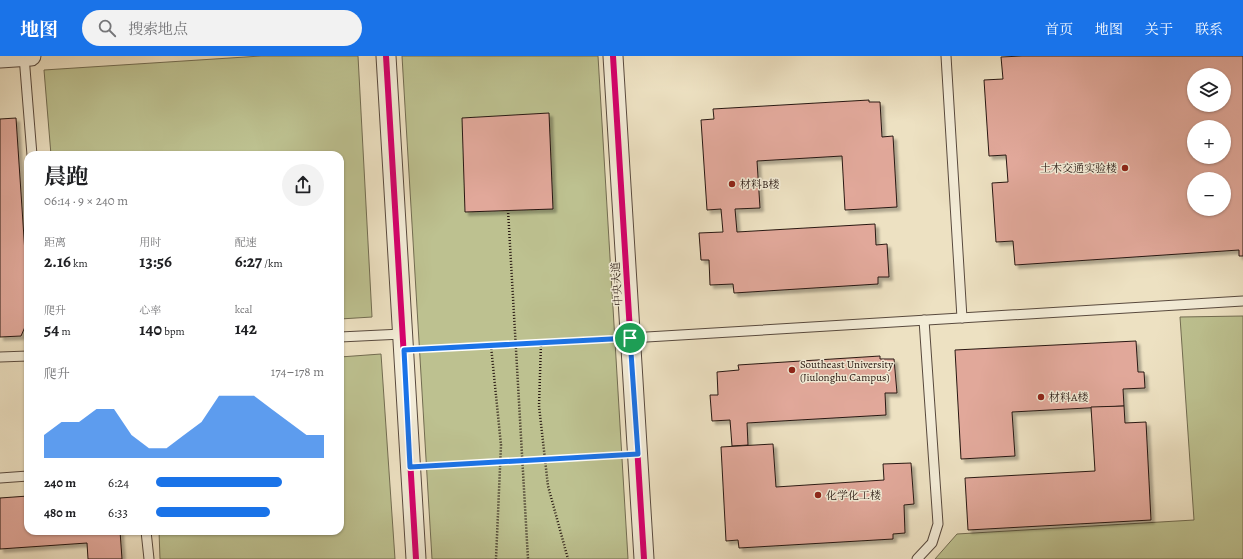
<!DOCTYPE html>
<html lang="zh">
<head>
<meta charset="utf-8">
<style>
  :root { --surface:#fff; --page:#f2f2f2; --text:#202124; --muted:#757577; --accent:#1a73e8 }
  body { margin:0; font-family:Alegreya,"Noto Serif SC",serif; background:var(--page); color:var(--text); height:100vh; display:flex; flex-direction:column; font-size:15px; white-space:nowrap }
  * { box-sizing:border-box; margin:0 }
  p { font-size:13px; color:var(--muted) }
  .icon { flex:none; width:22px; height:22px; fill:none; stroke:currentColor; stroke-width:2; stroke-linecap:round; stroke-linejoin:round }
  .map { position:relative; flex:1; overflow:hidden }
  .sheet { position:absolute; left:24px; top:95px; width:320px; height:384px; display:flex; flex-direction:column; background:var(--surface); border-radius:12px; box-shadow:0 1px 3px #0004 }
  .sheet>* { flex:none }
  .tools { position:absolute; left:1187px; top:12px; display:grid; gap:8px }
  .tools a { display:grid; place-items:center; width:44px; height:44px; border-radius:50%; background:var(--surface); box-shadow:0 1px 3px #0004; font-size:20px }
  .pin { position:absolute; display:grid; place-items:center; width:34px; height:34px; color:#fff; margin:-17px; border:2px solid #fff; border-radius:50%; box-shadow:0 1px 4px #0007 }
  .round { display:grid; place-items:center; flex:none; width:42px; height:42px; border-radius:21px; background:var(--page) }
  .headline { display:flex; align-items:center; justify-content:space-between; height:68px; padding:0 20px }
  h1 { font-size:22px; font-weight:700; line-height:30px }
  .figures { display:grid; grid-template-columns:repeat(3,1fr); gap:6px; height:68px; padding:4px 20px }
  .figures div { display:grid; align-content:center }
  .figures b { font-size:17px; font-weight:700 }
  .figures small { font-size:11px; font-weight:400 }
  .figures p { font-size:11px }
  .chart { height:112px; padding:8px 20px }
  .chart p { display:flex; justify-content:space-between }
  .chart svg { width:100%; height:72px; margin-top:4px; fill:var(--accent); opacity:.7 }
  ul { padding:0 20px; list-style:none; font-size:13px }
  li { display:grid; grid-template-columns:64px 48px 1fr; align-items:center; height:30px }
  li i { height:10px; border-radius:5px; background:var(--accent) }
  header { display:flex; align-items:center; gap:24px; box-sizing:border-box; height:56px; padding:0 20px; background:var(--accent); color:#fff }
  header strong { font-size:19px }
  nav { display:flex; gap:22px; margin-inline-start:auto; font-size:14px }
  .search { width:280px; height:36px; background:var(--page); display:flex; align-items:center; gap:10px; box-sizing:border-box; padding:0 14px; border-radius:22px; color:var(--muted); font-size:15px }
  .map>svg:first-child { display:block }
  .green { fill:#bdc190; stroke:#726c51 }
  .building { fill:#e1a89a; stroke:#281812; fill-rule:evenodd; filter:url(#shadow) }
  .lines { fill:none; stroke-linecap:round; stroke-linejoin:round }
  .lane-casing { stroke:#594a3e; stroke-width:11 }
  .street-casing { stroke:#594a3e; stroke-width:21 }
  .path { stroke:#281812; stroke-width:2.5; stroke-dasharray:1 2; stroke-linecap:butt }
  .lane { stroke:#f3ecd7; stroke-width:9 }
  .street { stroke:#f3ecd7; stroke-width:19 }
  .cycleway-casing { stroke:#f3ecd7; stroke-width:8 }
  .cycleway { stroke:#d6006c; stroke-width:6 }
  .route-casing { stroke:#fff; stroke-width:8 }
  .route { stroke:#1a73e8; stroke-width:5 }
  .poi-dot { fill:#8f2418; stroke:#f3ecd7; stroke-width:1.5 }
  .labels { text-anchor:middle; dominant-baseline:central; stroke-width:3; stroke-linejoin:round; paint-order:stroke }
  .poi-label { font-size:11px; fill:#281812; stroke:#f3ecd7; text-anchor:start }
  .street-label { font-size:11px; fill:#281812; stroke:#f3ecd7 }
</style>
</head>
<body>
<header>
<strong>地图</strong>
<div class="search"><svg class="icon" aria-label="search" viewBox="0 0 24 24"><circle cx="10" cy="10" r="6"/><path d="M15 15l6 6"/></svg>搜索地点</div>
<nav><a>首页</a><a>地图</a><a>关于</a><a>联系</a></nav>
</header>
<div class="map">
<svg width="1243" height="503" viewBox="0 0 1243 503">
  <defs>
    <filter id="shadow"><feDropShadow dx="3.5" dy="3.5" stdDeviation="1" flood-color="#0004"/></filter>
  </defs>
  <rect width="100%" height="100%" fill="#ede1c2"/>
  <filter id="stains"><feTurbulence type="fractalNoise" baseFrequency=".005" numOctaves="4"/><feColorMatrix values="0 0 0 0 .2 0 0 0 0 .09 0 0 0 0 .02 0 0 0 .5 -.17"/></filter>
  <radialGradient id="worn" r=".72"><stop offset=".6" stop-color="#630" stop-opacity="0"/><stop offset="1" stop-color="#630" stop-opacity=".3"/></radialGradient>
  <g class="green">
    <polygon points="261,0 358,0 372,261 340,263 340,99 51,99 44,14"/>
    <polygon points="402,0 598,0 628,503 432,503"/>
    <polygon points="1243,260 1243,503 935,503 957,478 1194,464 1180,261"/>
    <polygon points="381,298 395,503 160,503 159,475 340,475 340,301"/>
  </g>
  <g class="building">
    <path d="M1022 0H1243V200H1239V194L1015 209 1013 185 996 186 992 127 1008 126 1006 99 989 100 984 24 1003 23 1001 1ZM1194 19H1224V49H1194ZM1194 71H1224V101H1194ZM1194 123H1224V153H1194Z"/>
    <polygon points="869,44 869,46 880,46 882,81 893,80 897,151 845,154 842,100 757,105 760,152 735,153 737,176 875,168 876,189 887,188 889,221 878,221 878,228 734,237 733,228 710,229 709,204 701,204 699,177 723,176 721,153 707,154 701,64 714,63 713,53"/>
    <polygon points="549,57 553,153 465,156 462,62"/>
    <polygon points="16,62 28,242 28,264 21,280 0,281 0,63"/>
    <polygon points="1136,285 1138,316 1144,316 1145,332 1123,333 1124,350 1012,356 1015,400 961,403 955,294"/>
    <polygon points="880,300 880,303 894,303 897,337 885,337 886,359 747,367 748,389 732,390 730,364 712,365 710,339 718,339 717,316 739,314 738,309"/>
    <polygon points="1124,350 1125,367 1146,366 1151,464 968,474 965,422 1095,415 1091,351"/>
    <polygon points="773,388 776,431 884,424 883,408 911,407 914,448 904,449 905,477 893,478 893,483 739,492 738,484 726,485 721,391"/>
    <polygon points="28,440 28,475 120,475 122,503 88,503 87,487 0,493 0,442"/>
  </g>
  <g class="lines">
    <defs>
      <g id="lane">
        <polyline points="24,0 32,99"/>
        <polyline points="946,0 962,262"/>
        <polyline points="340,281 402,278"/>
        <polyline points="630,282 1243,245"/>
        <polyline points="0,301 28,300"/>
        <polyline points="0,422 28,420"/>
        <polyline points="146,475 149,503"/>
        <polyline points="917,503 932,487 938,468 924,264"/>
      </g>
      <g id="street">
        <polyline points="386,0 416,503"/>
        <polyline points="613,0 644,503"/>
        <polyline points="0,2 31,0"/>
      </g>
    </defs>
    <use href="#lane" class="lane-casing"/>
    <use href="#street" class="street-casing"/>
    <g class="path">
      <polyline points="508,154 528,503"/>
      <polyline points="541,287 539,350 548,430 568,503"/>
      <polyline points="491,290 501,389 496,503"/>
      <polyline points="421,293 612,283"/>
      <polyline points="429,410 620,399"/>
    </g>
    <use href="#lane" class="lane"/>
    <use href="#street" class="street"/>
    <defs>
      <g id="cycleway">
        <polyline points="386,0 416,503"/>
        <polyline points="613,0 644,503"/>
      </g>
    </defs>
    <use href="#cycleway" class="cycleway-casing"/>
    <use href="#cycleway" class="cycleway"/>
  </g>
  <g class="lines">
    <defs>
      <polygon id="route" points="630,282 638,398 410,411 404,294"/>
    </defs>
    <use href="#route" class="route-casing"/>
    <use href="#route" class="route"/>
  </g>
  <g class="poi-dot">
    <circle cx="1125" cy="112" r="4"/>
    <circle cx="732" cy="128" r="4"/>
    <circle cx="792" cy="314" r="4"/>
    <circle cx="1041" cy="341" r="4"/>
    <circle cx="818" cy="439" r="4"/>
  </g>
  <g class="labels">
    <g class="poi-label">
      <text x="1117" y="112" text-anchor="end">土木交通实验楼</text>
      <text x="740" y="128">材料B楼</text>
      <text x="800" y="308">Southeast University<tspan x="800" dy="13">(Jiulonghu Campus)</tspan></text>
      <text x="1049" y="341">材料A楼</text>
      <text x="826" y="439">化学化工楼</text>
    </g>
    <g class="street-label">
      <text transform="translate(617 228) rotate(-94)">中央大道</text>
    </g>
  </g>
  <rect width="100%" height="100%" filter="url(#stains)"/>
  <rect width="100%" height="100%" fill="url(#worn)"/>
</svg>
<div class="tools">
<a><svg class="icon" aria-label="layers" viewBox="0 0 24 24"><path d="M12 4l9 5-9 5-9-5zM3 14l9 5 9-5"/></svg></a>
<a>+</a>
<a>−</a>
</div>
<div class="pin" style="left:630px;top:282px;background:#1e9e55"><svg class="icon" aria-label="arrive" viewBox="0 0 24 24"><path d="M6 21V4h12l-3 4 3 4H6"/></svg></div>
<section class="sheet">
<div class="headline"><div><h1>晨跑</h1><p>06:14 · 9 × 240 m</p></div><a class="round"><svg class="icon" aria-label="share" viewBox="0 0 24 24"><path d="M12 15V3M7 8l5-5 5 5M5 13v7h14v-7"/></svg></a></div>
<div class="figures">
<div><p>距离</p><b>2.16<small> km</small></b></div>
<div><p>用时</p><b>13:56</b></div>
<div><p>配速</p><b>6:27<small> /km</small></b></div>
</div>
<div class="figures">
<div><p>爬升</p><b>54<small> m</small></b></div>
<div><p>心率</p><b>140<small> bpm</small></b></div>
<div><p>kcal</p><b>142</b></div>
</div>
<div class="chart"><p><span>爬升</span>174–178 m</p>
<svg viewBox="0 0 160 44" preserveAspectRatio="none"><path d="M0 44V30L10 22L20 22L30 14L40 14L50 30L60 38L70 38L80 30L90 22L100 6L110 6L120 6L130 14L140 22L150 30L160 30V44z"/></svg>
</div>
<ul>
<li><b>240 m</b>6:24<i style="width:75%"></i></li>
<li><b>480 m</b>6:33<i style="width:68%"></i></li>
</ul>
</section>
</div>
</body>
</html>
